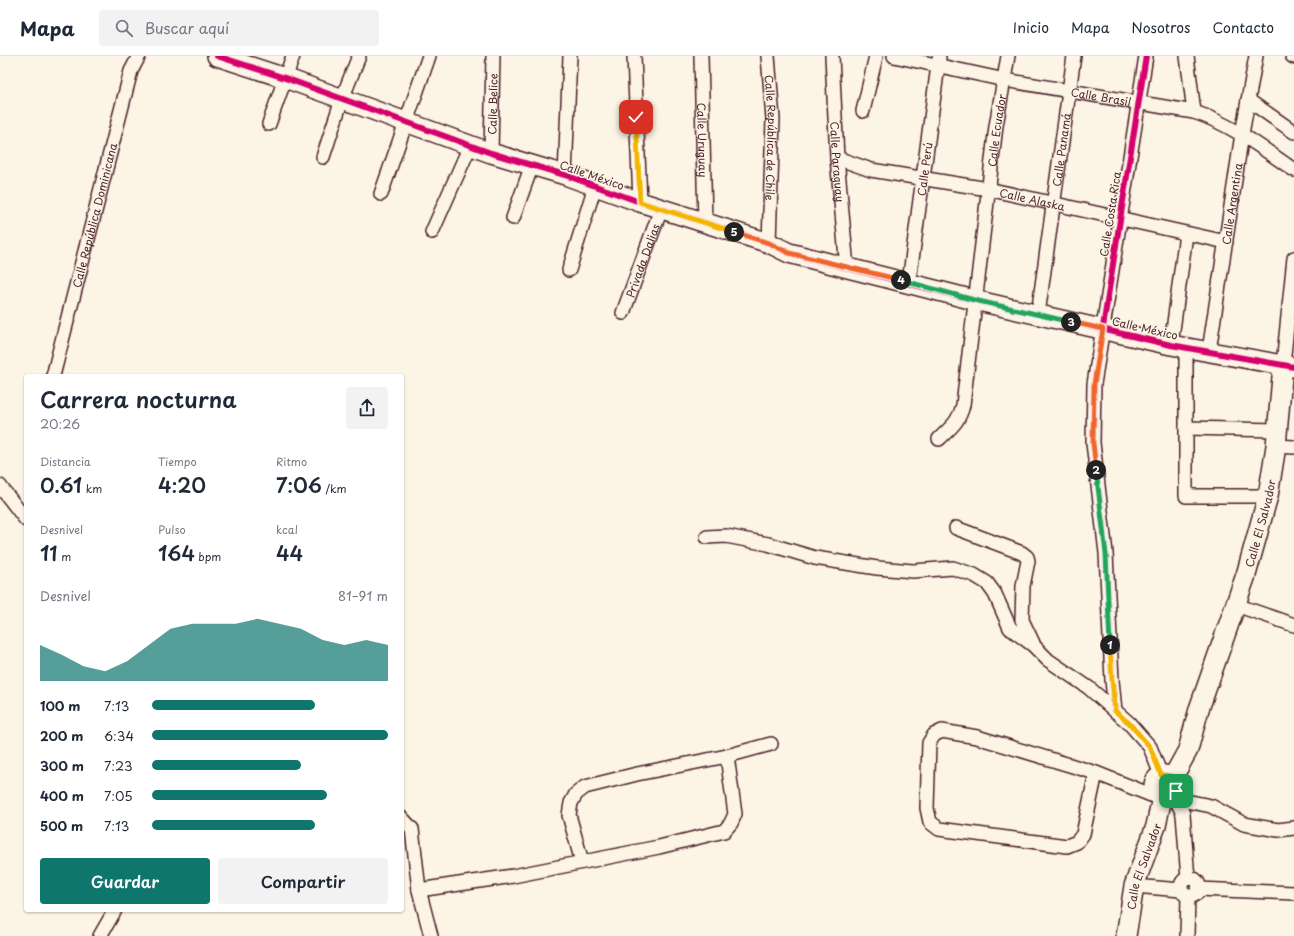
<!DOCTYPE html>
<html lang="es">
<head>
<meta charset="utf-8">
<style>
  :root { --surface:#fff; --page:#f2f2f3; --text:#1f2937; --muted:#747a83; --line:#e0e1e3; --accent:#0f766e }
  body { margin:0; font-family:"Playpen Sans",sans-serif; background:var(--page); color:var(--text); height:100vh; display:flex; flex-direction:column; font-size:15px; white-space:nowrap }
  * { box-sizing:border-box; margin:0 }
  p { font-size:13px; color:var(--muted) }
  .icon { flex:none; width:22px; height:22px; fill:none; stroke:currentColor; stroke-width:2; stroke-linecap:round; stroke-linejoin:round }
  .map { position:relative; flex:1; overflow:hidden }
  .details { position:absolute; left:24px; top:318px; width:380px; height:538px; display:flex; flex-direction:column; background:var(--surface); border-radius:4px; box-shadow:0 1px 3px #0004 }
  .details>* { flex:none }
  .pin { position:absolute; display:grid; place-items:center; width:34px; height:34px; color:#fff; margin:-17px; border-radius:8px; box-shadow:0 2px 6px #0006 }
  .km { position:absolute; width:20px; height:20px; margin:-10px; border-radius:50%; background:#222; color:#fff; font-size:11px; line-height:20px; text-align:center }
  .round { display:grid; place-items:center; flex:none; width:42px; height:42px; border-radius:4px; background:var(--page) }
  .overview { display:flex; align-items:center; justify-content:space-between; height:68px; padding:0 16px }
  h1 { font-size:22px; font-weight:600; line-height:30px }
  .stats { display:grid; grid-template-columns:repeat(3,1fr); gap:6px; height:68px; padding:4px 16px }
  .stats div { display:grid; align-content:center }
  .stats b { font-size:20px; font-weight:600 }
  .stats small { font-size:11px; font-weight:400 }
  .stats p { font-size:11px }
  .chart { height:112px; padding:8px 16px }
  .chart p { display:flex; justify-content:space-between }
  .chart svg { width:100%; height:72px; margin-top:4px; fill:var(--accent); opacity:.7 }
  .action { display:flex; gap:8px; margin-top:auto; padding:8px 16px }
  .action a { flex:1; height:46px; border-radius:4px; background:var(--accent); color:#fff; font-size:16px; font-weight:600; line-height:46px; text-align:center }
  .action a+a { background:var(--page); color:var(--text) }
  ul { padding:0 16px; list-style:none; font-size:13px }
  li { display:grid; grid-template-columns:64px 48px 1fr; align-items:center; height:30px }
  li i { height:10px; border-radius:5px; background:var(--accent) }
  header { display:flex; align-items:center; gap:24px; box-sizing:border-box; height:56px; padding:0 20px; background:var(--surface); border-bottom:1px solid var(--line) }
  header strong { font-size:19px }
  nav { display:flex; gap:22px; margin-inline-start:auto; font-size:14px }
  .search { width:280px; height:36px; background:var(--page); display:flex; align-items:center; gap:10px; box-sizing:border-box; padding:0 14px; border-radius:4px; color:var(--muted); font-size:15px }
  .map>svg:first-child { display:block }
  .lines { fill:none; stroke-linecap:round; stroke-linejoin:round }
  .street-casing { stroke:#4a1f2b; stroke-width:16 }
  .secondary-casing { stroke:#4a1f2b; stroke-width:22 }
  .street { stroke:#fcf5e5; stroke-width:13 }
  .secondary { stroke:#fcf5e5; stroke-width:19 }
  .cycleway-casing { stroke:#fcf5e5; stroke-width:8 }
  .cycleway { stroke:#d6006c; stroke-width:6 }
  .split-1-casing { stroke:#fff; stroke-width:8 }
  .split-2-casing { stroke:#fff; stroke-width:8 }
  .split-3-casing { stroke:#fff; stroke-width:8 }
  .split-4-casing { stroke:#fff; stroke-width:8 }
  .split-5-casing { stroke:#fff; stroke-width:8 }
  .split-6-casing { stroke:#fff; stroke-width:8 }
  .split-1 { stroke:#f5b400; stroke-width:5 }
  .split-2 { stroke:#22a559; stroke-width:5 }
  .split-3 { stroke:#f0652b; stroke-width:5 }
  .split-4 { stroke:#22a559; stroke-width:5 }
  .split-5 { stroke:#f0652b; stroke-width:5 }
  .split-6 { stroke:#f5b400; stroke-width:5 }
  .labels { text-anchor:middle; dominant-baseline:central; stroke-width:3; stroke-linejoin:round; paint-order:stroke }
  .street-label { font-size:11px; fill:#4a1f2b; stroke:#fcf5e5 }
</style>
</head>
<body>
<header>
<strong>Mapa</strong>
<div class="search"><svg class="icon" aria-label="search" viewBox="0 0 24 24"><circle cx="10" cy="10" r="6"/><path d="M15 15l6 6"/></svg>Buscar aquí</div>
<nav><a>Inicio</a><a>Mapa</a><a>Nosotros</a><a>Contacto</a></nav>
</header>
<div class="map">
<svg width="1294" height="880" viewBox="0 0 1294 880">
  <rect width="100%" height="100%" fill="#fcf5e5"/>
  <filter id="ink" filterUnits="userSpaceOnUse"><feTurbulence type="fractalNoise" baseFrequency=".025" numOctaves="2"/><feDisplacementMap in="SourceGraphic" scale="8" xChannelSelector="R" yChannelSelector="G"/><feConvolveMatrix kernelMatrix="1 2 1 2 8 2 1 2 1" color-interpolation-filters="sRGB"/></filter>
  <g filter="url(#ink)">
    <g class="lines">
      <defs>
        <g id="street">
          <polyline points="634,0 640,146"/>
          <path id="s1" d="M701 0 705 167"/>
          <path id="s2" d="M768 0 773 63 769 187"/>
          <path id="s3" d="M832 0 837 102 847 212"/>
          <path id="s4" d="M894 0 1005 24 1194 56C1231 68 1262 92 1294 114"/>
          <polyline points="1187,0 1194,56"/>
          <polyline points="1292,0 1294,1"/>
          <polyline points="1248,44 1294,76"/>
          <polyline points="863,55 876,0"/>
          <polyline points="269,68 293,0"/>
          <path id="s5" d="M491 97 493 0"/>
          <polyline points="323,101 342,43 359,0"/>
          <path id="s6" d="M837 102 871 114 988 133 1226 186"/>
          <polyline points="565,119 570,0"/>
          <polyline points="381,138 429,0"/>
          <polyline points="513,162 532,109"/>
          <polyline points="432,176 470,90"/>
          <polyline points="569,214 595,130"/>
          <path id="s7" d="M909 226 939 2"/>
          <path id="s8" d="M623 257 661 153"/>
          <path id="s9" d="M1038 258 1074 0"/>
          <polyline points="1171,289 1186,178"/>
          <polyline points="1186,291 1186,440 1268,440"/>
          <path id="s10" d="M1209 295 1242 78 1256 0"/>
          <polyline points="1283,309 1294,202"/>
          <path id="s11" d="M53 320 131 15 139 0"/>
          <polyline points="1186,372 1277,374"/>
          <path id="s12" d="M939 383C951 371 959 366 963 349L996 70 1008 0"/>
          <polyline points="1276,390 1294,391"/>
          <polyline points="0,430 26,464"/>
          <polyline points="956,472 1022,497 1027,501 1028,505 1023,530 1022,564 1033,587"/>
          <polyline points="707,481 726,480 768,488 815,502 877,512 913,515 953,512 974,519 987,527 995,538 1010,572 1033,589 1048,604 1089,632 1129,667 1150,691 1161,719"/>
          <polyline points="1236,549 1294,569"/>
          <polyline points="1115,655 1112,624 1106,497 1093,387 1094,328 1146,0"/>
          <polyline points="1096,717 1083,778 1077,786 1067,790 939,773 930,766 927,752 929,687 934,679 942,675 977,681 1096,717 1151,739 1158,738"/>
          <polyline points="1172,739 1176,743 1183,758 1188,823"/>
          <polyline points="1176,743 1211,750 1244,768 1278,774 1294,772"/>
          <polyline points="402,762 412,773 419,834 431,880"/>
          <polyline points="582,806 569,759 571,747 576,738 585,731 637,718 727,700 771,688"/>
          <circle cx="1190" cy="831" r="9"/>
          <polyline points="1134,830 1181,834"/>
          <polyline points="1198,833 1294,837"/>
          <polyline points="419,834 513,820 659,791 724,775 731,767 735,758 727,700"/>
          <polyline points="100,880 115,854"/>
          <polyline points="1187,880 1188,840"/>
        </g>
        <g id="secondary">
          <polyline points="217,0 285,22 491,97 565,119 640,146 769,187 789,197 974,244 1171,289 1294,311"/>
          <circle cx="1165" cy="730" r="11"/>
          <path id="s13" d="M1173 721 1188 694 1199 653 1246 519 1268 440 1276 390 1283 309"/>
          <path id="s14" d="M1126 880 1134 830 1156 770 1162 741"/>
        </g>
      </defs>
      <use href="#street" class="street-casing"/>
      <use href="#secondary" class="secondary-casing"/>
      <use href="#street" class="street"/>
      <use href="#secondary" class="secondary"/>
      <defs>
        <g id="cycleway">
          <polyline points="217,0 285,22 491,97 565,119 640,146 769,187 789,197 974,244 1171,289 1294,311"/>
          <polyline points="1115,655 1112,624 1106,497 1093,387 1094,328 1146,0"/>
        </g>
      </defs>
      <use href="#cycleway" class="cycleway-casing"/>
      <use href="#cycleway" class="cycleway"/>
    </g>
  </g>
  <g class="lines" filter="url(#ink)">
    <defs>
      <path id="split-1" d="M1110 589 1112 624 1115 655 1129 667 1150 691 1161 719C1173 718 1179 724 1176 735"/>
      <polyline id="split-2" points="1096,414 1106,498 1110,589"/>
      <polyline id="split-3" points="1071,266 1103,273 1094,328 1093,387 1096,414"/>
      <polyline id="split-4" points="901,224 974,244 1071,266"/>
      <polyline id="split-5" points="734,176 769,187 789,197 901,224"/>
      <polyline id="split-6" points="636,61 640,146 734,176"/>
    </defs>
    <use href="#split-1" class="split-1-casing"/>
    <use href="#split-2" class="split-2-casing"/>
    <use href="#split-3" class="split-3-casing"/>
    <use href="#split-4" class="split-4-casing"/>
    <use href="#split-5" class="split-5-casing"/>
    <use href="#split-6" class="split-6-casing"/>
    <use href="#split-1" class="split-1"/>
    <use href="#split-2" class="split-2"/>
    <use href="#split-3" class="split-3"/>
    <use href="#split-4" class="split-4"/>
    <use href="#split-5" class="split-5"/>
    <use href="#split-6" class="split-6"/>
  </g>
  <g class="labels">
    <g class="street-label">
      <text stroke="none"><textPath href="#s4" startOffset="211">Calle Brasil</textPath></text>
      <text stroke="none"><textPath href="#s5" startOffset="49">Calle Belice</textPath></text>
      <text stroke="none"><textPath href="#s12" startOffset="319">Calle Ecuador</textPath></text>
      <text stroke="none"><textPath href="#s2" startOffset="82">Calle República de Chile</textPath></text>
      <text stroke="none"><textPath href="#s1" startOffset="84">Calle Uruguay</textPath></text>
      <text stroke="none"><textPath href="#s9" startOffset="166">Calle Panamá</textPath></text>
      <text stroke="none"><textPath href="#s3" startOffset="106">Calle Paraguay</textPath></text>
      <text stroke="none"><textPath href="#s7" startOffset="114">Calle Perú</textPath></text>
      <text transform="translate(592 119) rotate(19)">Calle México</text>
      <text stroke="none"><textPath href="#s6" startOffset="200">Calle Alaska</textPath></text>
      <text stroke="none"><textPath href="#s10" startOffset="149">Calle Argentina</textPath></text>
      <text transform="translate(1110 158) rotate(-81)">Calle Costa Rica</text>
      <text stroke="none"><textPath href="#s11" startOffset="166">Calle República Dominicana</textPath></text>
      <text stroke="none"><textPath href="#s8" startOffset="56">Privada Dalias</textPath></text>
      <text transform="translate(1145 272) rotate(13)">Calle México</text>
      <text stroke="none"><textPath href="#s13" startOffset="269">Calle El Salvador</textPath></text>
      <text stroke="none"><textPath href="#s14" startOffset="72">Calle El Salvador</textPath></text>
    </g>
  </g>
</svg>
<div class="pin" style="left:1176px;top:735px;background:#1e9e55"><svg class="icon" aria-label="arrive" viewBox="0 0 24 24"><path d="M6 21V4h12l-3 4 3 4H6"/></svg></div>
<div class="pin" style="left:636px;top:61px;background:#d93025"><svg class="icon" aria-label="check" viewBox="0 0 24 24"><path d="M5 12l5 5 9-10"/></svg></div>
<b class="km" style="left:1110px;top:589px">1</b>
<b class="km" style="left:1096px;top:414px">2</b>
<b class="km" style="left:1071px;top:266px">3</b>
<b class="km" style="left:901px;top:224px">4</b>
<b class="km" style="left:734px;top:176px">5</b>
<section class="details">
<div class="overview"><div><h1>Carrera nocturna</h1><p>20:26</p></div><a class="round"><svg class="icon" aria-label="share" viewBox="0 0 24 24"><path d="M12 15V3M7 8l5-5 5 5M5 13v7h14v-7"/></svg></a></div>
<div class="stats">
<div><p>Distancia</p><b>0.61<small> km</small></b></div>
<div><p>Tiempo</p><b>4:20</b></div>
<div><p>Ritmo</p><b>7:06<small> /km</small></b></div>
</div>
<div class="stats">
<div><p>Desnivel</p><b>11<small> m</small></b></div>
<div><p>Pulso</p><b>164<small> bpm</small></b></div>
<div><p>kcal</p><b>44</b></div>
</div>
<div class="chart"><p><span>Desnivel</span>81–91 m</p>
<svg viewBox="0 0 160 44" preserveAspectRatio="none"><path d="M0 44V22L10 28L20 35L30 38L40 32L50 22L60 12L70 9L80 9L90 9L100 6L110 9L120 12L130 19L140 22L150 19L160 22V44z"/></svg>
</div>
<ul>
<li><b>100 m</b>7:13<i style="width:69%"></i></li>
<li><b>200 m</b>6:34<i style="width:100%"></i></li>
<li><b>300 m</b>7:23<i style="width:63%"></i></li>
<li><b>400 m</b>7:05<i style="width:74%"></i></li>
<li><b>500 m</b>7:13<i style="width:69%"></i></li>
</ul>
<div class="action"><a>Guardar</a><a>Compartir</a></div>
</section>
</div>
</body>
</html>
